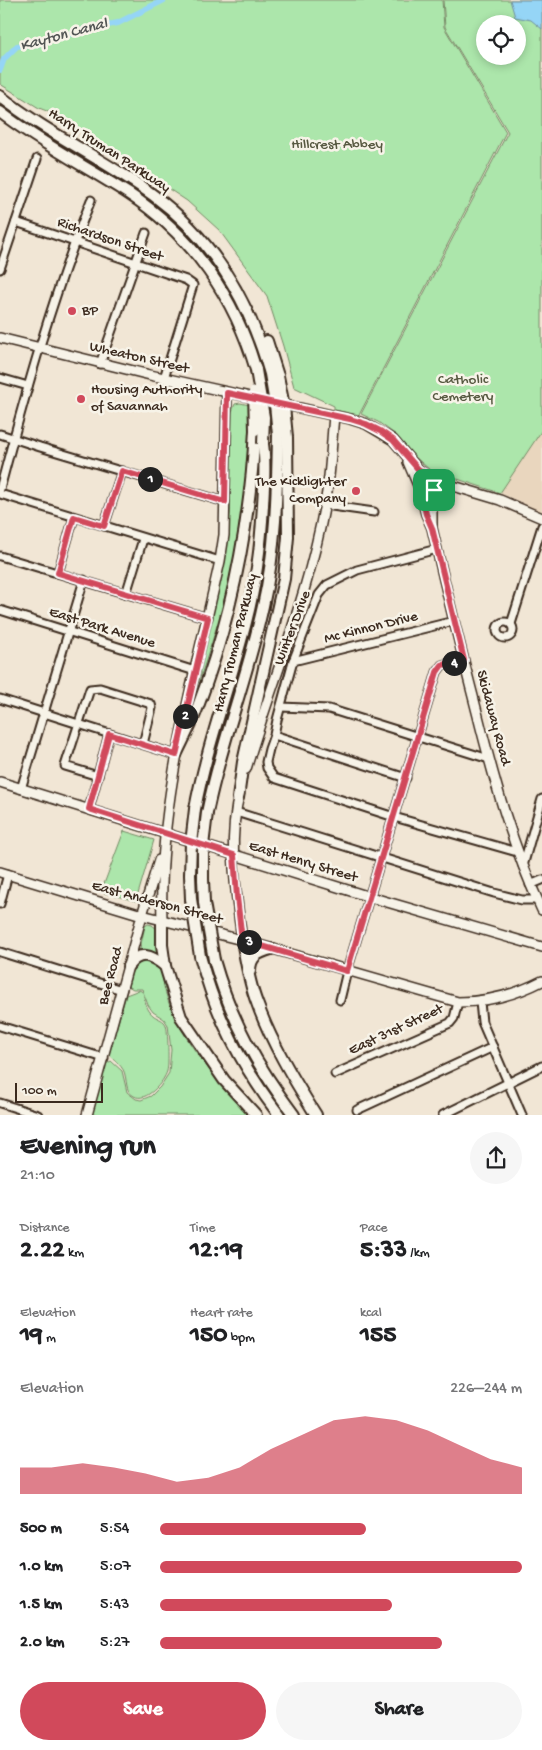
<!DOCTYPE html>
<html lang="en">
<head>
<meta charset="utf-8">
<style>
  :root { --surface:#fff; --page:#f6f6f6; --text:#202124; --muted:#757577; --accent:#d1495b }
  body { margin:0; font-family:"Gochi Hand",sans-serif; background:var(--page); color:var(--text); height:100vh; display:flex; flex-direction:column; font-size:19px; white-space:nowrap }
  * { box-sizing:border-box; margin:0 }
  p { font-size:16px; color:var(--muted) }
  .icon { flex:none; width:28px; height:28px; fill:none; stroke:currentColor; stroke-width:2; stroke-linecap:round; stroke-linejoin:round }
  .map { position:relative; height:1115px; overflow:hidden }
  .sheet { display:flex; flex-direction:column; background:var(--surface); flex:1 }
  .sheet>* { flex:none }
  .fabs { position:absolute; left:476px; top:15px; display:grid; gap:10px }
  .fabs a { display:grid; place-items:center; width:50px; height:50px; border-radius:50%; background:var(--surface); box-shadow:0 2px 8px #0003; font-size:25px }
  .scale { position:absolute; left:15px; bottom:12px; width:88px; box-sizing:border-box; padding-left:5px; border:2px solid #3b2a1e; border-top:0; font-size:14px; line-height:18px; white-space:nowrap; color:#3b2a1e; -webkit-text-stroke:4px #f7f3e8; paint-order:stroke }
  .pin { position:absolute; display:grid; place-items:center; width:42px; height:42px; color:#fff; margin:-21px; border-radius:10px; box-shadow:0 2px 8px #0006 }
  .km { position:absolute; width:25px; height:25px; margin:-12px; border-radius:50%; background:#222; color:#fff; font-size:14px; line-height:25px; text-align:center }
  .round { display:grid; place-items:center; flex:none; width:52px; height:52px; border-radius:26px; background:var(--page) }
  .summary { display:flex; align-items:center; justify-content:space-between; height:85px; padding:0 20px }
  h1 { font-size:28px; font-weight:700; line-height:38px }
  .metrics { display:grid; grid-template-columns:repeat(3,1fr); gap:8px; height:85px; padding:5px 20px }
  .metrics div { display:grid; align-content:center }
  .metrics b { font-size:25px; font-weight:700 }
  .metrics small { font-size:14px; font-weight:400 }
  .metrics p { font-size:14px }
  .chart { height:140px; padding:10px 20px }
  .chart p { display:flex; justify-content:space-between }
  .chart svg { width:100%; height:90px; margin-top:5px; fill:var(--accent); opacity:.7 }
  .button { display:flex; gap:10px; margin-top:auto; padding:10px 20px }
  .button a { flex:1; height:58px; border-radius:30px; background:var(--accent); color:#fff; font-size:20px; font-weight:700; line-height:58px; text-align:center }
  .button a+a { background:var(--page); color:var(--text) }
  ul { padding:0 20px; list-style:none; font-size:16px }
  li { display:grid; grid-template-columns:80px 60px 1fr; align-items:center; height:38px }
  li i { height:12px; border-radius:6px; background:var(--accent) }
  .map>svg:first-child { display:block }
  .built { fill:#e9d6be }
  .green { fill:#ace6ab; stroke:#748864; fill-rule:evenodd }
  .water { fill:#95d5f6; stroke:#7191a0 }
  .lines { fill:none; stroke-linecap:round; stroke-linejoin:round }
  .canal { stroke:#95d5f6; stroke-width:6 }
  .minor-casing { stroke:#3b2a1e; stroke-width:11 }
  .major-casing { stroke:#3b2a1e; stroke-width:12 }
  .highway-casing { stroke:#3b2a1e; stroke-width:14 }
  .minor { stroke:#f7f3e8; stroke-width:7 }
  .major { stroke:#f7f3e8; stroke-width:9 }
  .highway { stroke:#f7f3e8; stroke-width:10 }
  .highway-bridge-casing { stroke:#3b2a1e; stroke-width:14; stroke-linecap:butt }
  .highway-bridge { stroke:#f7f3e8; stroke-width:10 }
  .route-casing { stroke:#fff; stroke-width:10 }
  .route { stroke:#d1495b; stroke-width:6 }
  .poi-dot { fill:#d1495b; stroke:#f7f3e8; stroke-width:2 }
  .labels { text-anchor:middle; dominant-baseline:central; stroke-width:5; stroke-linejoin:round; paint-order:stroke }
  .park-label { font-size:15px; fill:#575941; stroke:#f7f3e8 }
  .street-label { font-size:15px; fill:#3b2a1e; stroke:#f7f3e8 }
  .poi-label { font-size:15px; fill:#3b2a1e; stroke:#f7f3e8; text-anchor:start }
  .water-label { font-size:16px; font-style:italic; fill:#525554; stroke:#f7f3e8 }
</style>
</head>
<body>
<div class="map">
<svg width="542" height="1115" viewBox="0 0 542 1115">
  <rect width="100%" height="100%" fill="#f1e6d5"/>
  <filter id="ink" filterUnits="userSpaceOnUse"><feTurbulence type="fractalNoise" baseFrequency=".02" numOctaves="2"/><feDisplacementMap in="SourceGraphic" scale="10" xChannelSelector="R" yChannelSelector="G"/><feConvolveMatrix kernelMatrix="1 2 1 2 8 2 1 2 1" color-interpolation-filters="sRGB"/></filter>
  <g filter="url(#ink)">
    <polygon class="built" points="542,430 542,512 500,493"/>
    <g class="green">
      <polygon points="0,0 442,0 444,27 506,132 359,415 334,410 334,406 294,387 283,346 267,296 219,230 187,201 57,115 39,108 0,84"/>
      <path d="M443 0H542V430L500 493 430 470 414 456 396 435 378 422 361 414 508 132 445 27ZM485 24H518V56H485Z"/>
      <path d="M240 403 250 405C251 504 228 602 194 695L223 567 227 533 230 514 231 414 235 404Z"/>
      <polygon points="124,831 154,840 136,901 101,892"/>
      <polygon points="148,924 152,925 157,929 159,956 139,953 145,926"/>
      <path d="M143 958 160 967C163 976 163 985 166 994 177 1035 219 1083 248 1115H92L106 1064 111 1061 122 1071 127 1092 136 1099 141 1100 151 1096 160 1087 169 1073 171 1050 168 1025 164 1019 153 1012 148 1005 142 989H133L128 986 134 966Z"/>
      <path d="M139 990 143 992C145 1001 146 1010 154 1016 159 1019 164 1020 166 1025 168 1030 169 1065 167 1071 164 1082 146 1103 134 1096 126 1092 127 1083 125 1075 124 1067 114 1060 109 1054L126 995Z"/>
    </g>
    <polygon class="water" points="510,0 542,0 542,29 531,20 515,17"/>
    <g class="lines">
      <polyline class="canal" points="0,70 4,59 17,46 41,43 83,30 118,23 164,0"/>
      <defs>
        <g id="minor">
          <polyline points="16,222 186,280 193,285 164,378"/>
          <polyline points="0,269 37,159"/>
          <polyline points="100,364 146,233"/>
          <polyline points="0,378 28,386"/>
          <polyline points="0,434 40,447 225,502"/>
          <path d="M0 489C26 391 53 294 91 200"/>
          <polyline points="0,494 220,561"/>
          <polyline points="325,505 374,512"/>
          <polyline points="104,526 122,471"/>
          <polyline points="437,549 357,570 327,585 319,595 293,661 277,720 274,735 269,749 266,762 267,768 274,778 394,817 517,852"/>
          <polyline points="0,556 208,618"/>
          <polyline points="58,573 74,517"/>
          <polyline points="126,594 143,539"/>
          <polyline points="0,610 195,671"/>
          <circle cx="505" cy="630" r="8"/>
          <polyline points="511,624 542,526"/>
          <polyline points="293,661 454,621"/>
          <polyline points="0,699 176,755"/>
          <polyline points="281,707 329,709 489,759"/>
          <polyline points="274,735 406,778"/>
          <polyline points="98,776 65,766 90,689 100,688 151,704 152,708 143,744"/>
          <polyline points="21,789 84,580"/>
          <polyline points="89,809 109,734"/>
          <polyline points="236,812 494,893 522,900 537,900"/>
          <polyline points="523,866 542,799"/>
          <polyline points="530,885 542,880"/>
          <polyline points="0,904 8,874"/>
          <polyline points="0,952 122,990"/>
          <polyline points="340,1000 347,971 437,672 442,665 464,660"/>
          <polyline points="480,1002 482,1022 522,1115"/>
          <polyline points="0,1026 104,1058"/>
          <polyline points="335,1074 450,1023 454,1018 458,1002"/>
          <polyline points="0,1103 38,1115"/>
          <polyline points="357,1110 493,1047"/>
          <polyline points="443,1115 542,1066"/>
        </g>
        <g id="major">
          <polyline points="0,338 150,375 350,419 366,424 393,440 418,469 427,476 440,482 500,500 542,518"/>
          <path d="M408 462 420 490 426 514 432 528C446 589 461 651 477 712 494 780 512 846 542 910"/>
          <polyline points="432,526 432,508 440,482"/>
          <path d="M246 769C272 681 309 594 325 503 331 475 331 445 334 416"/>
          <polyline points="0,782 370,897 542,947"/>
          <path d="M240 791C227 839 236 892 242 940"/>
          <path d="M0 872 142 915 242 940 458 1002C489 1002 515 995 542 981"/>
          <path d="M162 920C158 798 194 680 220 561L224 535 227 393"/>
          <polyline points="87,1115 142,915 159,860"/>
        </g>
        <g id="highway">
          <path d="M0 96C48 134 104 159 153 195 213 239 250 303 270 374"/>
          <path d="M0 112C40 143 87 167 129 194 193 236 235 298 256 370"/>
          <polyline points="267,341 278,376"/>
          <path d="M176 755C183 740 191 725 197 709 231 620 250 525 255 430"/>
          <polyline points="238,798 243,762 284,579 288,537 287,437"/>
          <path d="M195 809C207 745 230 685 246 622 256 584 261 544 263 505 264 485 266 464 263 444"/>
          <path d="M207 813C221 743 248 676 263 606 276 550 277 492 278 435"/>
          <polyline points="190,875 191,899"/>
          <polyline points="203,879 204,903"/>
          <polyline points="162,920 162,945 165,966 181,1017 224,1080 256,1115"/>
          <path d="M242 940C246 962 249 983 257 1003 271 1042 294 1080 316 1115"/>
          <path d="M200 956C216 1017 241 1065 279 1115"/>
          <path d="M214 960C231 1020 257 1066 294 1115"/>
          <path d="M128 966C140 950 151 955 165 966"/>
          <path d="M250 971C250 956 258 953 271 949"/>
        </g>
      </defs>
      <use href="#minor" class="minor-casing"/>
      <use href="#major" class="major-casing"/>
      <use href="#highway" class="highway-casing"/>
      <use href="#minor" class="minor"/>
      <use href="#major" class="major"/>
      <use href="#highway" class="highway"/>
      <defs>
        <g id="highway-bridge">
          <polyline points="256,370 264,417 263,444"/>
          <polyline points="270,374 275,404 278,435"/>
          <polyline points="278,376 284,406 287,437"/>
          <polyline points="254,392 255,430"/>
          <polyline points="190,875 191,843 195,809"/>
          <polyline points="203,879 203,846 207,813"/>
          <polyline points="191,899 200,956"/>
          <polyline points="204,903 214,960"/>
        </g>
      </defs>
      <use href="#highway-bridge" class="highway-bridge-casing"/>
      <use href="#highway-bridge" class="highway-bridge"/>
    </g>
  </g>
  <g class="lines" filter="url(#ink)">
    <defs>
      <polygon id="route" points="227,393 350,419 366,424 380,431 393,440 418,469 440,482 424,505 426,514 432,528 464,660 442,665 437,672 347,971 242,940 237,897 234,855 89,809 109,734 176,755 208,618 58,573 74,517 104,526 122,471 225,502"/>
    </defs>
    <use href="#route" class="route-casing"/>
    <use href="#route" class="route"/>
  </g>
  <g class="poi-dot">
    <circle cx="72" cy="311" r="5"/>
    <circle cx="81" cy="399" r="5"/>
    <circle cx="356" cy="491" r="5"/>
  </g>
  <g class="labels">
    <g class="park-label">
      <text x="337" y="145">Hillcrest Abbey</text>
      <text x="463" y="380">Catholic<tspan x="463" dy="17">Cemetery</tspan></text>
    </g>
    <g class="street-label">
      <text transform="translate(109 151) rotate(33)">Harry Truman Parkway</text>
      <text transform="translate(110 240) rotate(19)">Richardson Street</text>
      <text transform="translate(139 358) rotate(13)">Wheaton Street</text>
      <text transform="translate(102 628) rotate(17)">East Park Avenue</text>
      <text transform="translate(293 628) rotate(-69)">Winter Drive</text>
      <text transform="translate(371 628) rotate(-14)">Mc Kinnon Drive</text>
      <text transform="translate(236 643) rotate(-76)">Harry Truman Parkway</text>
      <text transform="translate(493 718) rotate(75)">Skidaway Road</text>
      <text transform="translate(303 862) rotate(17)">East Henry Street</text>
      <text transform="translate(157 903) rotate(15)">East Anderson Street</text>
      <text transform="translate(111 976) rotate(-75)">Bee Road</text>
      <text transform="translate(396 1030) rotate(-25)">East 31st Street</text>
    </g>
    <g class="poi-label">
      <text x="82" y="311">BP</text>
      <text x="91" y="390">Housing Authority<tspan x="91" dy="17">of Savannah</tspan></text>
      <text x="346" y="482" text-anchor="end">The Kicklighter<tspan x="346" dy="17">Company</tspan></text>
    </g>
    <g class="water-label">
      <text transform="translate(64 36) rotate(-15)">Kayton Canal</text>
    </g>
  </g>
</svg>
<div class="fabs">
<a><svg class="icon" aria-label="locate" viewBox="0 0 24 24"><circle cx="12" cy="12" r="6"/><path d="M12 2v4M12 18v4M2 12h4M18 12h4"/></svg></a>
</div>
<div class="scale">100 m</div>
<div class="pin" style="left:434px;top:490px;background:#1e9e55"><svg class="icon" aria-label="arrive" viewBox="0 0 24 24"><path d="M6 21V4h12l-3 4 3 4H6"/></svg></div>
<b class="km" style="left:150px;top:479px">1</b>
<b class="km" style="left:185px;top:716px">2</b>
<b class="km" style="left:249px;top:942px">3</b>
<b class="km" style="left:454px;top:663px">4</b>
</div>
<section class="sheet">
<div class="summary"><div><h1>Evening run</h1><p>21:10</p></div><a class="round"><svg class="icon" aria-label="share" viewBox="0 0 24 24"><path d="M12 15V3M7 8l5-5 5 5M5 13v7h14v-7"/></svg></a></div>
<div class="metrics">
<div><p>Distance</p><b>2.22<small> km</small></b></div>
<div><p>Time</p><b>12:19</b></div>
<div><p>Pace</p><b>5:33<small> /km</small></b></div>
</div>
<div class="metrics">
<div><p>Elevation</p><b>19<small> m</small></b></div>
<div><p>Heart rate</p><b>150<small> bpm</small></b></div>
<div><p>kcal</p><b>155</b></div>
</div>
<div class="chart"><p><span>Elevation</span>226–244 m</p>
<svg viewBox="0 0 160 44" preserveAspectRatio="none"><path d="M0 44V31L10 31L20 29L30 31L40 34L50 38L60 36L70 31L80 22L90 15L100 8L110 6L120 8L130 13L140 20L150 27L160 31V44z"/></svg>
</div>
<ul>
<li><b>500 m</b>5:54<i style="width:57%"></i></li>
<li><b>1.0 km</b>5:07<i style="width:100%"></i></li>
<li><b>1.5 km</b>5:43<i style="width:64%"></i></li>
<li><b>2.0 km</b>5:27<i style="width:78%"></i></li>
</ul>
<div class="button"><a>Save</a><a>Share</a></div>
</section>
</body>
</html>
